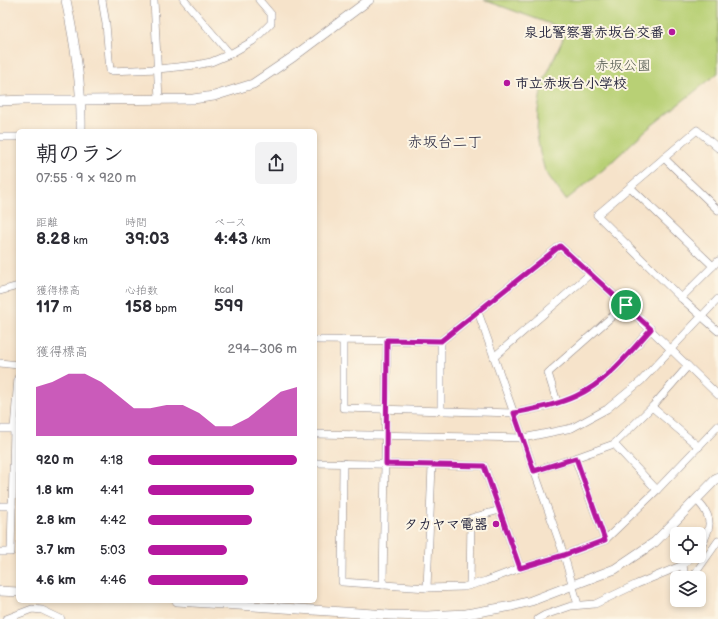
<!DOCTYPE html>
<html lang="ja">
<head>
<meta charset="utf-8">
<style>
  :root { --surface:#fff; --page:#f2f2f3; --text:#2b2b33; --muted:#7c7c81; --accent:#b5179e }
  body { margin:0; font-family:"Balsamiq Sans","Klee One",sans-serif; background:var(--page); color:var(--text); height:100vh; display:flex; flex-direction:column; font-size:15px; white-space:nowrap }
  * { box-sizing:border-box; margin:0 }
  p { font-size:13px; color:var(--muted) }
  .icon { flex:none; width:22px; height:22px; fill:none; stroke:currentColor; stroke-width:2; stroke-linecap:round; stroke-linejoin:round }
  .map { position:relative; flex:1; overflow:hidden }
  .sheet { position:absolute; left:16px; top:129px; width:301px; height:474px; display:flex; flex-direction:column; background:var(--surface); border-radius:6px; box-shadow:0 2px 6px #0003 }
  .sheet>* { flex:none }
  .fabs { position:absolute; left:670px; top:527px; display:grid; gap:8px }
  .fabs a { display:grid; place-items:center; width:36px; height:36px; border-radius:6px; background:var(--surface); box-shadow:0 2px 6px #0003; font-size:20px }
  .pin { position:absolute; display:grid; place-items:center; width:34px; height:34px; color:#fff; margin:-17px; border:2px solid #fff; border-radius:50%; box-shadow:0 1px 4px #0007 }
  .round { display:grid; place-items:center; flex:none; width:42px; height:42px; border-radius:6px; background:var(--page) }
  .overview { display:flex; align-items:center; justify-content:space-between; height:68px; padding:0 20px }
  h1 { font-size:22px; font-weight:700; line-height:30px }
  .figures { display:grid; grid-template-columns:repeat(3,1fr); gap:6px; height:68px; padding:4px 20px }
  .figures div { display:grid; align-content:center }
  .figures b { font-size:17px; font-weight:700 }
  .figures small { font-size:11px; font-weight:400 }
  .figures p { font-size:11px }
  .chart { height:112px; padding:8px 20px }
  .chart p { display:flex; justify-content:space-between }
  .chart svg { width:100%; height:72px; margin-top:4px; fill:var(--accent); opacity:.7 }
  ul { padding:0 20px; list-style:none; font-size:13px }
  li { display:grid; grid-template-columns:64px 48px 1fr; align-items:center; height:30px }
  li i { height:10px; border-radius:5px; background:var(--accent) }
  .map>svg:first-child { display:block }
  .green { fill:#b8d075; stroke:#6d7958 }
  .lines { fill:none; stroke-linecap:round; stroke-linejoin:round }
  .street-casing { stroke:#8c8282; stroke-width:8 }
  .secondary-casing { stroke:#8c8282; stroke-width:10 }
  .street { stroke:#fff; stroke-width:7 }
  .secondary { stroke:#fff; stroke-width:9 }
  .route-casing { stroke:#fff; stroke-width:8 }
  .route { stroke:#b5179e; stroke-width:5 }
  .poi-dot { fill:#b5179e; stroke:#fcf5e5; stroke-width:1.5 }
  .labels { text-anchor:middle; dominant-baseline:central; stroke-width:4; stroke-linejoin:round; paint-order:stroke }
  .poi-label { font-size:14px; font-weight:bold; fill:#22223b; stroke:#fcf5e5; text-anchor:end }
  .park-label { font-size:14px; fill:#4f564c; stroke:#fcf5e5 }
  .neighbourhood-label { font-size:15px; fill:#22223b; stroke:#fcf5e5 }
</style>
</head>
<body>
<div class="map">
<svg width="718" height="619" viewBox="0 0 718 619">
  <rect width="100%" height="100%" fill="#fcf5e5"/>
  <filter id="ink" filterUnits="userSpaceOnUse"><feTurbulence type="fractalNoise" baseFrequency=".025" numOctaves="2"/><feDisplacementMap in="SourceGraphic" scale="8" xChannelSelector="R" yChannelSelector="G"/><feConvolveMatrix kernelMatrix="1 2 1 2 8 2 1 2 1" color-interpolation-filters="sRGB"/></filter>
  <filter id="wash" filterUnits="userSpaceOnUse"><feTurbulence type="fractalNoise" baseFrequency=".012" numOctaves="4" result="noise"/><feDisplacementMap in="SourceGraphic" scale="16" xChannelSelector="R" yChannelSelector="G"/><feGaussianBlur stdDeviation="0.9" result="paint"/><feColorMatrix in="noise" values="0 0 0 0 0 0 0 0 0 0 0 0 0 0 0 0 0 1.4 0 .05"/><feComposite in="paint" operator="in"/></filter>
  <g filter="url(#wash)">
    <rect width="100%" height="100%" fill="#f6e3ca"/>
    <polygon class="green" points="484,0 718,0 718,73 646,130 604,169 566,200 545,171 540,153 537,133 538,110 542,85 567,30"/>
  </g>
  <g filter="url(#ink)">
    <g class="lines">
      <defs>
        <g id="street">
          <polyline points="102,0 106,24 110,71 158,69 196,65 211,62 230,54 253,41 271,23 271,14 259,0"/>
          <polyline points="154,0 159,99"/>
          <polyline points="184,0 230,54"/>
          <polyline points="0,137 18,137"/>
          <polyline points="718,148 697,130 597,215 681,298 718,331"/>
          <polyline points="664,158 718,210"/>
          <polyline points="630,187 713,266"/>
          <polyline points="0,291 18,286"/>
          <polyline points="681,298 718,261"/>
          <polyline points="478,312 564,555 578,605"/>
          <polyline points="315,340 441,341 560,246 625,305 718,395"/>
          <path d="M343 340V408L514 413C534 409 557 405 576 396 607 382 629 353 651 329"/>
          <polyline points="441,341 441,411"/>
          <polyline points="494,357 590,274"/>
          <polyline points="0,363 18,365"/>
          <polyline points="557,402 548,373 625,305"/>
          <polyline points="652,407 699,447"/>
          <polyline points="0,429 18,429"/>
          <polyline points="315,434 523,438 572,428 607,409 641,381 718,299"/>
          <polyline points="614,444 657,490"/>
          <polyline points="575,458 605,540"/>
          <polyline points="315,463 484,466 520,568"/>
          <polyline points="343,463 342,582 427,588 464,587 486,581 520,568 564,555 605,540 657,490 718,426"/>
          <polyline points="534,471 575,458 614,444 652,407 688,366"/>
          <path d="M696 500C715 517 711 530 699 549"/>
          <polyline points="0,506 12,506"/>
          <polyline points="0,552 11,552 14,429 18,378"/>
          <polyline points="683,565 685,578"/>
          <polyline points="692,578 718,541"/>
          <polyline points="383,585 387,340"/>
          <polyline points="470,585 471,518 500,510"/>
          <polyline points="427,588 432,466"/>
          <polyline points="6,619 32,609 42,610 61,619"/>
          <polyline points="538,619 545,615 571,606 595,604 637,584 683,565 692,556"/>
        </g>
        <g id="secondary">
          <path d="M66 0C75 44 82 86 81 131"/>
          <polyline points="0,101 24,100 82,100 193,99 214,96 253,84 293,57 369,0"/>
          <polyline points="0,591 18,592"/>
          <polyline points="177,601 389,615 427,616 466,614 512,606 531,601 615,569 655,542 718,477"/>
        </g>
      </defs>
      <use href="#street" class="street-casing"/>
      <use href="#secondary" class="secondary-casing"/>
      <use href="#street" class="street"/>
      <use href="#secondary" class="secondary"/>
    </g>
  </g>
  <g class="lines" filter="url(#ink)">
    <defs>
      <path id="route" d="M560 246 651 329C629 353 607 382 576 396 557 405 534 409 514 413L534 471 576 458 605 540 564 555 520 568 484 466 386 464 387 340 441 341Z"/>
    </defs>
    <use href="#route" class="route-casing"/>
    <use href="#route" class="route"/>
  </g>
  <g class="poi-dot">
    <circle cx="672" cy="32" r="4"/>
    <circle cx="507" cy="83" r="4"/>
    <circle cx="496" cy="524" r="4"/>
  </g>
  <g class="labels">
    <g class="poi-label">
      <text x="664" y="32">泉北警察署赤坂台交番</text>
      <text x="515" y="83" text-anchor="start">市立赤坂台小学校</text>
      <text x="488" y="524">タカヤマ電器</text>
    </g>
    <g class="park-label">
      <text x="623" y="65">赤坂公園</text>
    </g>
    <g class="neighbourhood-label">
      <text x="445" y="142">赤坂台二丁</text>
    </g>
  </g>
</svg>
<div class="fabs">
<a><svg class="icon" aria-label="locate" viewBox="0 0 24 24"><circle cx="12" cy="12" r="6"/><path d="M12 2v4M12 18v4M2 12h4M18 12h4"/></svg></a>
<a><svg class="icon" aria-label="layers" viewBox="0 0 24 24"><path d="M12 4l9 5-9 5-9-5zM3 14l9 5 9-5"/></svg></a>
</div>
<div class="pin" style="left:626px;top:305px;background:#1e9e55"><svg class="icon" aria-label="arrive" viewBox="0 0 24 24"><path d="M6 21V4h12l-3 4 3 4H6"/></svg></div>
<section class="sheet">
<div class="overview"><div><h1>朝のラン</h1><p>07:55 · 9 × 920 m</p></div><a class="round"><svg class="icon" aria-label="share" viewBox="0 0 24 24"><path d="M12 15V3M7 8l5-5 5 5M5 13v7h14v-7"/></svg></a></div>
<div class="figures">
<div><p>距離</p><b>8.28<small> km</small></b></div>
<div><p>時間</p><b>39:03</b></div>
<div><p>ペース</p><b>4:43<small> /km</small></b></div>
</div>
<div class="figures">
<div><p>獲得標高</p><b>117<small> m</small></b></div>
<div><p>心拍数</p><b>158<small> bpm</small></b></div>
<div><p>kcal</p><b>599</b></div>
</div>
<div class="chart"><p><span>獲得標高</span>294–306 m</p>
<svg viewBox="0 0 160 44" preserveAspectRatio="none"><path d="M0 44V14L10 11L20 6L30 6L40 11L50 19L60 27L70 27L80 25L90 25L100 30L110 38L120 38L130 33L140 25L150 17L160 14V44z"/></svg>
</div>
<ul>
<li><b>920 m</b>4:18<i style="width:100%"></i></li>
<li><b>1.8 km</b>4:41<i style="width:71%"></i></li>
<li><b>2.8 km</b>4:42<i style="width:70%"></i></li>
<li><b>3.7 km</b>5:03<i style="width:53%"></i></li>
<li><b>4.6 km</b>4:46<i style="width:67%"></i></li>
</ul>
</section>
</div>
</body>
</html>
